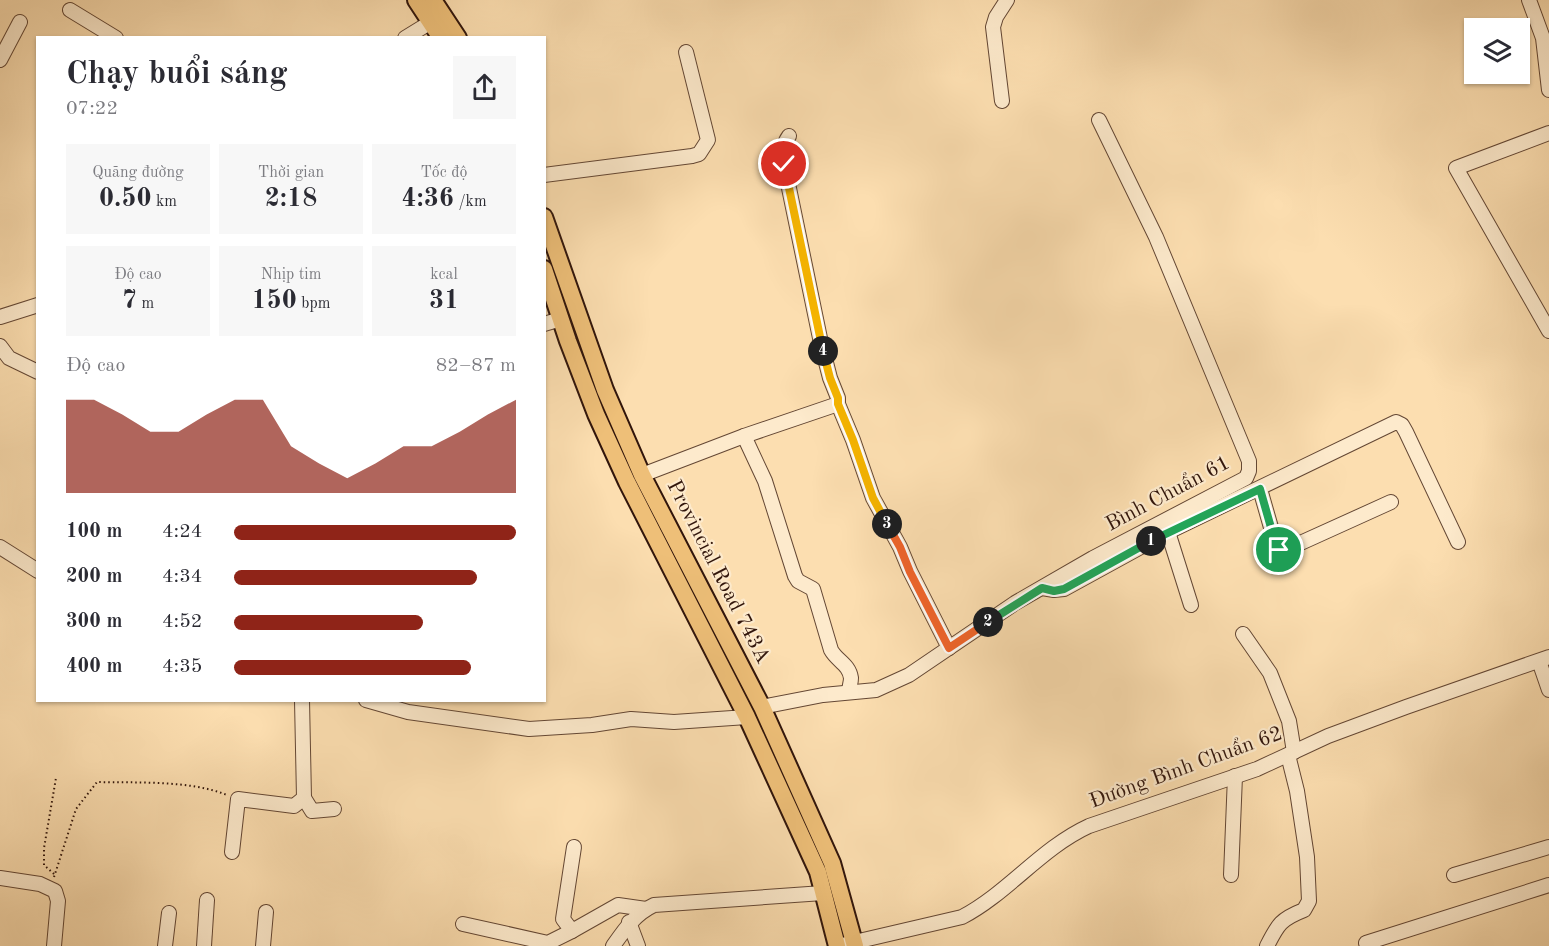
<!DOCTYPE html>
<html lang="vi">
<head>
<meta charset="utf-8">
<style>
  :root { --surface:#fff; --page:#f7f7f7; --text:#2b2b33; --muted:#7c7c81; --accent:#8f2418 }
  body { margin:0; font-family:"Old Standard TT",serif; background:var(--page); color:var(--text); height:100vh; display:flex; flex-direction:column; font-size:22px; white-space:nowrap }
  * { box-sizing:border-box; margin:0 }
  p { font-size:20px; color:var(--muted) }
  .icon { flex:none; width:33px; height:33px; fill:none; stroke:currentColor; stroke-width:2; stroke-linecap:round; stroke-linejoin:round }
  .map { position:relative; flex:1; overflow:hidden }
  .sheet { position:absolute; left:36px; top:36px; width:510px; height:666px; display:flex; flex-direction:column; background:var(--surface); border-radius:0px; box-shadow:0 2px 4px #0004 }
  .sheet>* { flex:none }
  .buttons { position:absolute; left:1464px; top:18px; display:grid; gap:12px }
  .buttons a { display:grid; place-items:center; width:66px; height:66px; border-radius:0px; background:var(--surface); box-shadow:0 2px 4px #0004; font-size:30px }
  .pin { position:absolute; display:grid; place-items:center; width:51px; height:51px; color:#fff; margin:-26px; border:3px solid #fff; border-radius:50%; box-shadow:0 2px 6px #0007 }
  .km { position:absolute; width:30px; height:30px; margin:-15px; border-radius:50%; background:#222; color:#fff; font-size:16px; line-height:30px; text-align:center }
  .round { display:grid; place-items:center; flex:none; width:63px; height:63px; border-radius:0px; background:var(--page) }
  .summary { display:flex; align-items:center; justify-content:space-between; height:102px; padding:0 30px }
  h1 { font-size:33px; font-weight:700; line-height:45px }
  .figures { display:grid; grid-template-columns:repeat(3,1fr); gap:9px; height:102px; padding:6px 30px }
  .figures div { display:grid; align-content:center; border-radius:0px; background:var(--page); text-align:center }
  .figures b { font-size:26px; font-weight:700 }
  .figures small { font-size:16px; font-weight:400 }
  .figures p { font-size:16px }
  .chart { height:168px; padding:12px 30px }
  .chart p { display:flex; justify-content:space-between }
  .chart svg { width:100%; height:108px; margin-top:6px; fill:var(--accent); opacity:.7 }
  ul { padding:0 30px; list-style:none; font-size:20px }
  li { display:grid; grid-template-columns:96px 72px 1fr; align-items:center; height:45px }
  li i { height:15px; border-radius:8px; background:var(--accent) }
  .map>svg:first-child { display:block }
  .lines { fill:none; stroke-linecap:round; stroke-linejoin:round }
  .minor-casing { stroke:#644734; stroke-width:16 }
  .major-casing { stroke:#31150b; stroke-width:20 }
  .path { stroke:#31150b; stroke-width:2; stroke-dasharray:1.5 3; stroke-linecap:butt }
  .minor { stroke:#fdeacc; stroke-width:14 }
  .major { stroke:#eebf78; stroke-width:16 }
  .split-1-casing { stroke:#fff; stroke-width:12 }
  .split-2-casing { stroke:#fff; stroke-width:12 }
  .split-3-casing { stroke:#fff; stroke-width:12 }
  .split-4-casing { stroke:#fff; stroke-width:12 }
  .split-5-casing { stroke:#fff; stroke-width:12 }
  .split-1 { stroke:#22a559; stroke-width:8 }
  .split-2 { stroke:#22a559; stroke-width:8 }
  .split-3 { stroke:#f0652b; stroke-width:8 }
  .split-4 { stroke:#f5b400; stroke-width:8 }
  .split-5 { stroke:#f5b400; stroke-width:8 }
  .labels { text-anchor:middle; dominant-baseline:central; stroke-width:4.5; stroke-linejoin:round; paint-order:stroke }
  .street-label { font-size:21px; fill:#31150b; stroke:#fdeacc }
</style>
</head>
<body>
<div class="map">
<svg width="1549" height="946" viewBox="0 0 1549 946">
  <rect width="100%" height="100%" fill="#fcdeb0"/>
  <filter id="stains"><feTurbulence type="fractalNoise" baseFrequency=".00333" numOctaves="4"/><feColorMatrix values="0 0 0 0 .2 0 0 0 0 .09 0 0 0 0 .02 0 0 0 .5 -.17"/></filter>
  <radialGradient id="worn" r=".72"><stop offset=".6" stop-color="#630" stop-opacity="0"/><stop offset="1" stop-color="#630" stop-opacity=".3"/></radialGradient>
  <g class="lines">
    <defs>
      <g id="minor">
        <polyline points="1529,0 1543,38 1549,90"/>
        <polyline points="70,10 116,38"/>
        <polyline points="405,38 431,22"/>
        <polyline points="0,60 20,22"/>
        <polyline points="1002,101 993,27 996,17 1007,0"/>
        <polyline points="1549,133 1456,168 1549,331"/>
        <polyline points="544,175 692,156 699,154 708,140 686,52"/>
        <polyline points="0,317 38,305"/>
        <polyline points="544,324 561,319"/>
        <polyline points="0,346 9,358 38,372"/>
        <polyline points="838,404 853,440 873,498 900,547 910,571 949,648"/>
        <path d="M744 436 765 481 795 576 798 581 813 589 831 650C837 661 849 664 851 678 851 683 849 687 849 692"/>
        <path d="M642 475 744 436 838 404V398L830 378 821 343 784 164C785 153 782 145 789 136"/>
        <polyline points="1260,489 1276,545 1279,550 1285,550 1391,502"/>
        <polyline points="1168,532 1191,605"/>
        <polyline points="0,547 38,571"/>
        <polyline points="1042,588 1054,590 1064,589 1168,532 1396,422 1402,425 1406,432 1458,542"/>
        <polyline points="1243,634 1270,673 1289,721 1294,752"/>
        <polyline points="1539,661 1549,690"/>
        <polyline points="366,700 408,712 529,729 592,725 631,719 674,722 747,717"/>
        <polyline points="762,707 823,695 876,690 909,675 1015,603 1093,558 1246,478 1249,471 1249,461 1156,237 1099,120"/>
        <polyline points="304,798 312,811 334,809"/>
        <polyline points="232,852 238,799 294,806 304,798 302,700"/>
        <polyline points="1231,875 1235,776"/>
        <polyline points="1454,875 1549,847"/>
        <polyline points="0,878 40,884 55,891 58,901 54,946"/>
        <polyline points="629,922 638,946"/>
        <polyline points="463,924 548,943 572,931 618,905 646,909"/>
        <polyline points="572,931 563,919 574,847"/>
        <polyline points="1366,943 1549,885"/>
        <path d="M846 944 962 917C1008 893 1041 848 1089 826L1257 769 1328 736 1406 707 1549 657"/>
        <polyline points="165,946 169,913"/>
        <polyline points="204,946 207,900"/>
        <polyline points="263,946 266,912"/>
        <path d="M613 946C625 929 635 914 654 905L823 893"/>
        <path d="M1267 946C1278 924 1281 919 1304 910L1309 901 1307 857 1297 791 1288 755"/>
      </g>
      <g id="major">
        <polyline points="416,0 441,38"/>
        <polyline points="433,0 458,38"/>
        <polyline points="544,217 605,390 642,475 762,707 832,863 855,946"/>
        <polyline points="544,269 568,341 596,414 627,482 747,717 818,872 837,946"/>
      </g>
    </defs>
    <use href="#minor" class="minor-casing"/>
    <use href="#major" class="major-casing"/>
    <g class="path">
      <polyline points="54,874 44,865 44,848 56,778"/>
      <path d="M54 877 76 809 97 782C137 783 190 780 227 795"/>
    </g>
    <use href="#minor" class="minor"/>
    <use href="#major" class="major"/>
  </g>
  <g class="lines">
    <defs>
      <polyline id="split-1" points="1151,541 1260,489 1276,545 1279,550"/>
      <polyline id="split-2" points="988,622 1042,588 1054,591 1064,589 1151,541"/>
      <polyline id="split-3" points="887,524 900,547 910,572 949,648 988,622"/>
      <polyline id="split-4" points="823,351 830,378 838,398 838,404 853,440 873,498 887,524"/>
      <polyline id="split-5" points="784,164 823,351"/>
    </defs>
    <use href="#split-1" class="split-1-casing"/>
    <use href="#split-2" class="split-2-casing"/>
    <use href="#split-3" class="split-3-casing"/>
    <use href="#split-4" class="split-4-casing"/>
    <use href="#split-5" class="split-5-casing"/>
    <use href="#split-1" class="split-1"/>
    <use href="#split-2" class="split-2"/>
    <use href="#split-3" class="split-3"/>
    <use href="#split-4" class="split-4"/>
    <use href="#split-5" class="split-5"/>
  </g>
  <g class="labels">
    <g class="street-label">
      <text transform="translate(1168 494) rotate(-28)">Bình Chuẩn 61</text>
      <text transform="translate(718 572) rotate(63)">Provincial Road 743A</text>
      <text transform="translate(1186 768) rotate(-20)">Đường Bình Chuẩn 62</text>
    </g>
  </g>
  <rect width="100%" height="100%" filter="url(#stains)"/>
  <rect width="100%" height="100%" fill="url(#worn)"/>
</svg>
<div class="buttons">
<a><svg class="icon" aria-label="layers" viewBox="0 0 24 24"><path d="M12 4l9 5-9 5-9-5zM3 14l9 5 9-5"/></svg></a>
</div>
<div class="pin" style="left:1279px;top:550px;background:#1e9e55"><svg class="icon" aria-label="arrive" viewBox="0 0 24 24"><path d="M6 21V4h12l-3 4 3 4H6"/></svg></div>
<div class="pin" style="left:784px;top:164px;background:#d93025"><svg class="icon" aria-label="check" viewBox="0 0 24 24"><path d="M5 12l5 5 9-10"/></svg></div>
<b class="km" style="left:1151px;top:541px">1</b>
<b class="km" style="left:988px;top:622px">2</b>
<b class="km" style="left:887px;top:524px">3</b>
<b class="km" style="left:823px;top:351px">4</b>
<section class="sheet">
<div class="summary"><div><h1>Chạy buổi sáng</h1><p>07:22</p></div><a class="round"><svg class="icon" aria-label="share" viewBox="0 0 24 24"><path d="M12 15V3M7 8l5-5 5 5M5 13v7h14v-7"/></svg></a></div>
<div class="figures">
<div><p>Quãng đường</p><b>0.50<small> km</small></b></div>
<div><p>Thời gian</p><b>2:18</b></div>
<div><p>Tốc độ</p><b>4:36<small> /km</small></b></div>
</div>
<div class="figures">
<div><p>Độ cao</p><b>7<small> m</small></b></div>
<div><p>Nhịp tim</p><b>150<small> bpm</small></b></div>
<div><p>kcal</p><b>31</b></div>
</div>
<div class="chart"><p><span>Độ cao</span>82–87 m</p>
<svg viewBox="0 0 160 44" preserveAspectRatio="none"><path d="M0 44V6L10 6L20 12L30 19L40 19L50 12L60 6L70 6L80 25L90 32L100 38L110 32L120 25L130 25L140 19L150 12L160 6V44z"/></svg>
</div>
<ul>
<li><b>100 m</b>4:24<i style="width:100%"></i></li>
<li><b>200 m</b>4:34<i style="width:86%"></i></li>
<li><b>300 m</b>4:52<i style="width:67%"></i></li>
<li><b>400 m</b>4:35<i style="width:84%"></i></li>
</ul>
</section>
</div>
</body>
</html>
